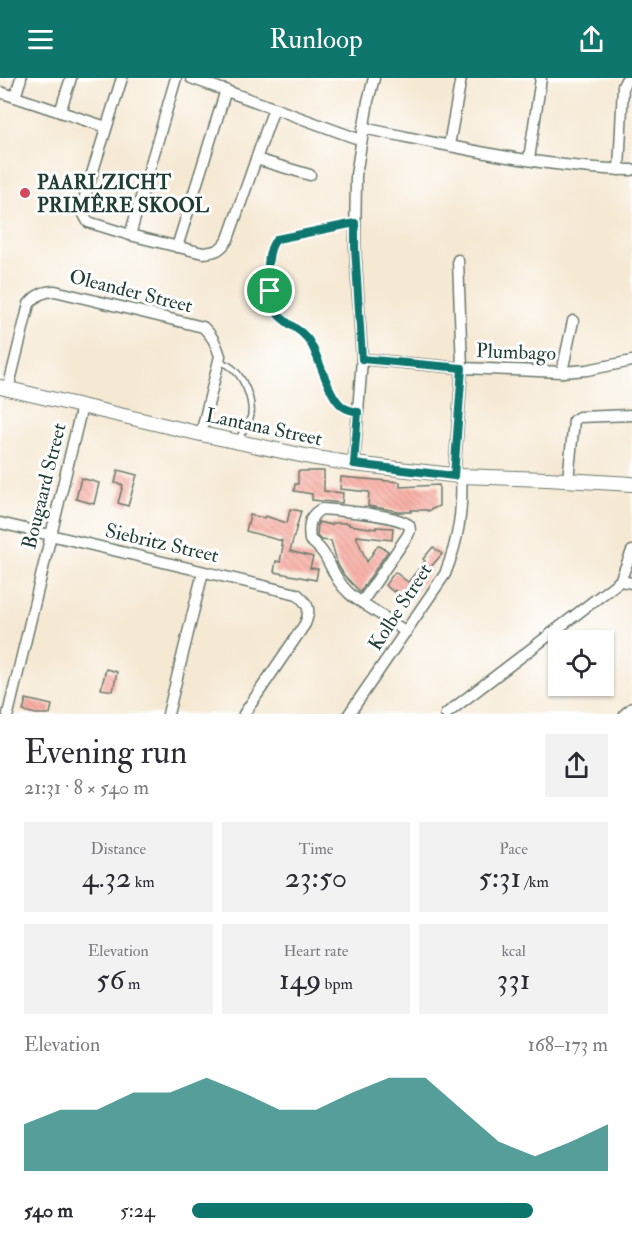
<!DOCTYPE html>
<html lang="en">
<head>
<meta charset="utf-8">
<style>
  :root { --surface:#fff; --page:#f2f2f3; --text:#2b2b33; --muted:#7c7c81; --accent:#0f766e }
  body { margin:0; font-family:"IM FELL Double Pica",serif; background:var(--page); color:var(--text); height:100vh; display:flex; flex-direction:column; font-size:22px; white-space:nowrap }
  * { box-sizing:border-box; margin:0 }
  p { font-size:20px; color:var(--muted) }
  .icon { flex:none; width:33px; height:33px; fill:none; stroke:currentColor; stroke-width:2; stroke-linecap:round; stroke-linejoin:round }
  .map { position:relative; height:636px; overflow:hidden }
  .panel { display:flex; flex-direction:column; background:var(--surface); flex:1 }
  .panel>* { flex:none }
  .controls { position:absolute; left:548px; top:552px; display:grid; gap:12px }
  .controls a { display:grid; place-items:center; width:66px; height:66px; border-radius:0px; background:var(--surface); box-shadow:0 2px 4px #0004; font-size:30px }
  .pin { position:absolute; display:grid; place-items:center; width:51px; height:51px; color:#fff; margin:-26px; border:3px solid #fff; border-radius:50%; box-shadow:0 2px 6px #0007 }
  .round { display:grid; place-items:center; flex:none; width:63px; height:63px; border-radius:0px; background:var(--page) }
  .headline { display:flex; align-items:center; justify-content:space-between; height:102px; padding:0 24px }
  h1 { font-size:33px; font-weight:600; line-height:45px }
  .figures { display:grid; grid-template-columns:repeat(3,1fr); gap:9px; height:102px; padding:6px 24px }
  .figures div { display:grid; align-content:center; border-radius:0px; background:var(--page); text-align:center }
  .figures b { font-size:30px; font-weight:600 }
  .figures small { font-size:16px; font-weight:400 }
  .figures p { font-size:16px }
  .chart { height:168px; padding:12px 24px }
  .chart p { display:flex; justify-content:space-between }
  .chart svg { width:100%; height:108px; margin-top:6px; fill:var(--accent); opacity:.7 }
  ul { padding:0 24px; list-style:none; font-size:20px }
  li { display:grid; grid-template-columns:96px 72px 1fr; align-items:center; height:45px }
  li i { height:15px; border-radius:8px; background:var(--accent) }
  header { display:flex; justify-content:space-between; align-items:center; height:78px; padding:0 24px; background:var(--accent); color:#fff; font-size:27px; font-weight:600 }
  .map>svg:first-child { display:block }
  .building { fill:url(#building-back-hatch) }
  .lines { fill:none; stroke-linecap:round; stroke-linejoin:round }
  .service-casing { stroke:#6a796c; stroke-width:8 }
  .minor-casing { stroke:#6a796c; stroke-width:13 }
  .tertiary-casing { stroke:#6a796c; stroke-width:16 }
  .service { stroke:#fff; stroke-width:5 }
  .minor { stroke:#fff; stroke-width:10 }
  .tertiary { stroke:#fff; stroke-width:14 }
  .route-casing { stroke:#fff; stroke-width:12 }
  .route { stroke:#0f766e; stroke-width:8 }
  .poi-dot { fill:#d1495b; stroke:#fff; stroke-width:2 }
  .labels { text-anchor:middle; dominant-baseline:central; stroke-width:6; stroke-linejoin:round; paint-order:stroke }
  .poi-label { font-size:20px; font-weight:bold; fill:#1f3d34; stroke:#fff; text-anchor:start }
  .street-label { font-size:20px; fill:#1f3d34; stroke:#fff }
</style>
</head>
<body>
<header><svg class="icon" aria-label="menu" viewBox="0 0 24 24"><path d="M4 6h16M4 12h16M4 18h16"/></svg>Runloop<svg class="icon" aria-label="share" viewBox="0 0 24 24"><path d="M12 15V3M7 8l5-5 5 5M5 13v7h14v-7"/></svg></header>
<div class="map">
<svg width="632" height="636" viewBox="0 0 632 636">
  <defs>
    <pattern id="building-back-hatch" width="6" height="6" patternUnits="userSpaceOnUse" patternTransform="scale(1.5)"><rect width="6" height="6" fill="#f9a499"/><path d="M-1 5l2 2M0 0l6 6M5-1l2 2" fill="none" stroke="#c9877e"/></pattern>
  </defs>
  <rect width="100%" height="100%" fill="#fff"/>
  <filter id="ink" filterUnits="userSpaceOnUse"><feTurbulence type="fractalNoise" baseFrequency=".0167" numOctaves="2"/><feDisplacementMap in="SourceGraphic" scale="12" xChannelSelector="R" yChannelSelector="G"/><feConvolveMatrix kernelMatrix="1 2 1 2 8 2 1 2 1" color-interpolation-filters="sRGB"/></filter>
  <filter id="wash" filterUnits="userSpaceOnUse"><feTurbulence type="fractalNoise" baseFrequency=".008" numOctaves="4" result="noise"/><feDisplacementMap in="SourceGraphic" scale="24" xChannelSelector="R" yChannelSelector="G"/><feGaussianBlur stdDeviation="1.35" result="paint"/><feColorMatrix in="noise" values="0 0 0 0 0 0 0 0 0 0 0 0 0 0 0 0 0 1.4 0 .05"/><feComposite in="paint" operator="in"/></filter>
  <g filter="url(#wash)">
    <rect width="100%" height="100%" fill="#f6e9d4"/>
    <g id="blocks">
      <g class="building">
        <polygon points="118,392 137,397 128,428 118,425 123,407 115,405"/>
        <polygon points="298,393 324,393 324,413 343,415 342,425 312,422 312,416 294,413 295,406 298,406"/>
        <polygon points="341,399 400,404 400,409 439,407 439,428 428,433 427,432 411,432 411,434 397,434 392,432 368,428 369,414 340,411"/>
        <polygon points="81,400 99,405 94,426 76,421"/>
        <polygon points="290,431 301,433 290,473 313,479 310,490 318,491 316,502 274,494 276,483 280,484 283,468 281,467 282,463 246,453 250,437 264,440 265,438 287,445"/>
        <polygon points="318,444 332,447 332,445 349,445 349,447 376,451 376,449 393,450 392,462 356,458 367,484 378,467 388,473 360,514 344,497 338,487 331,463 321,462 317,458"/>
        <polygon points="433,469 442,476 429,491 431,492 409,522 395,512 394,514 385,507 395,494 408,504 425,483 423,481"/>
        <polygon points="106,591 117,594 113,613 101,611"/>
        <polygon points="26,621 52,627 50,636 36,636 23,633"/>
      </g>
    </g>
  </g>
  <g filter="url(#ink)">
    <use href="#blocks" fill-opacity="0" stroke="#6a796c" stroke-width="1.5"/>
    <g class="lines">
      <defs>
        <g id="service">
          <path d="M355 145 277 161C263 173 267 222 278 235 287 248 302 250 311 266 320 281 329 322 345 330 349 332 354 333 358 334"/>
          <path d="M219 284C220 284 228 287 228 287 243 296 253 321 251 337 250 344 241 355 238 363"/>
        </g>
        <g id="minor">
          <path d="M122 0 81 131 88 144 130 157 203 175C216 174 221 172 228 161L274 30"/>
          <polyline points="191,0 361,62"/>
          <polyline points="0,14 106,49"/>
          <polyline points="15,19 21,0"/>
          <polyline points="60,34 71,0"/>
          <path d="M363 50C452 68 541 90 632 92"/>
          <polyline points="449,67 461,0"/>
          <polyline points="256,81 310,97"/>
          <polyline points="529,81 541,0"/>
          <polyline points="619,92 623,8 626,2 632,0"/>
          <polyline points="130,157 176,0"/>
          <polyline points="177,169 226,12"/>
          <polyline points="362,281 462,290 562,294 587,292 632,283"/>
          <polyline points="562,294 573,243"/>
          <path d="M8 311 29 226C35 218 44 213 55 213L203 249C212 257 217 267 220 278L201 356"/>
          <polyline points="354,386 362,281 355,169 356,97 368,23 374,0"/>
          <polyline points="454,398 462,290 458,182"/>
          <polyline points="568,402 574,342 579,339 632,337"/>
          <path d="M0 445 297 516C309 527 311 531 305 546L244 636"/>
          <polyline points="620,503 632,473"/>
          <polyline points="620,503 632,505"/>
          <path d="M362 524 408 457 410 452 409 447C394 436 343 433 322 431 309 436 308 449 310 462 331 476 330 498 348 514 353 520 361 523 367 528 380 536 393 545 406 554"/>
          <polyline points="8,636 82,328"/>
          <polyline points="168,636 203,494"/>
          <path d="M349 636 445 496C458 463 463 434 461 398"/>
          <polyline points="446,636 620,503"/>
          <polyline points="625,636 632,630"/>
        </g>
        <polyline id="tertiary" points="0,309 201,356 310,379 354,386 461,398 547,401 632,406"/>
      </defs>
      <use href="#service" class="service-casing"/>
      <use href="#minor" class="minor-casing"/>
      <use href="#tertiary" class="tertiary-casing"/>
      <use href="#service" class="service"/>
      <use href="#minor" class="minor"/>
      <use href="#tertiary" class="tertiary"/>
    </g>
  </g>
  <g class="lines" filter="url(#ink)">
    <defs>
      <path id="route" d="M355 145V169L362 281 462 290 454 398 354 386 358 334C354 333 348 332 345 330 329 322 320 281 311 266 302 250 287 248 277 235 267 222 263 173 277 161Z"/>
    </defs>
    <use href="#route" class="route-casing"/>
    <use href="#route" class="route"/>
  </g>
  <circle class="poi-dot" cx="25" cy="115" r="6"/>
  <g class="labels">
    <g class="poi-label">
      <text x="37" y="104">PAARLZICHT<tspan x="37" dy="23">PRIMÊRE SKOOL</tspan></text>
    </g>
    <g class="street-label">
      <text transform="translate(131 213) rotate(14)">Oleander Street</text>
      <text transform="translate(516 274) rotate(2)">Plumbago</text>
      <text transform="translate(264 349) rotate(12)">Lantana Street</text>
      <text transform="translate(44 408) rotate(-76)">Bougaard Street</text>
      <text transform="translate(162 465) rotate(13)">Siebritz Street</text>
      <text transform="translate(400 529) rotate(-57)">Kolbe Street</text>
    </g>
  </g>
</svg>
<div class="controls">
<a><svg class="icon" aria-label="locate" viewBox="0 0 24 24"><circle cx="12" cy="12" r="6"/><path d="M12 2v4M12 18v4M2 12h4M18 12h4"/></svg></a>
</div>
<div class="pin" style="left:270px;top:213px;background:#1e9e55"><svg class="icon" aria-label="arrive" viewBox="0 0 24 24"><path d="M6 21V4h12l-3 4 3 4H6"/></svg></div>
</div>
<section class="panel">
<div class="headline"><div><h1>Evening run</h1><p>21:31 · 8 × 540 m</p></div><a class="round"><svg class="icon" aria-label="share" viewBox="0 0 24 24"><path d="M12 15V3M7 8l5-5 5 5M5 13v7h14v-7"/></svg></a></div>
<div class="figures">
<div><p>Distance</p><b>4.32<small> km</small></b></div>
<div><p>Time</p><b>23:50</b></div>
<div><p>Pace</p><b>5:31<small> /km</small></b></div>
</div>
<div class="figures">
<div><p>Elevation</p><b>56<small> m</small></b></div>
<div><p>Heart rate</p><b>149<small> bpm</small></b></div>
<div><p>kcal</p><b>331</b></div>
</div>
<div class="chart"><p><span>Elevation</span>168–173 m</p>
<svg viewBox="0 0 160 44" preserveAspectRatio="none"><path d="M0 44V25L10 19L20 19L30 12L40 12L50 6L60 12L70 19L80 19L90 12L100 6L110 6L120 19L130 32L140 38L150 32L160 25V44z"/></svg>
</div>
<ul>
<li><b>540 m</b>5:24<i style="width:82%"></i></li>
</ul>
</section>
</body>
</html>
